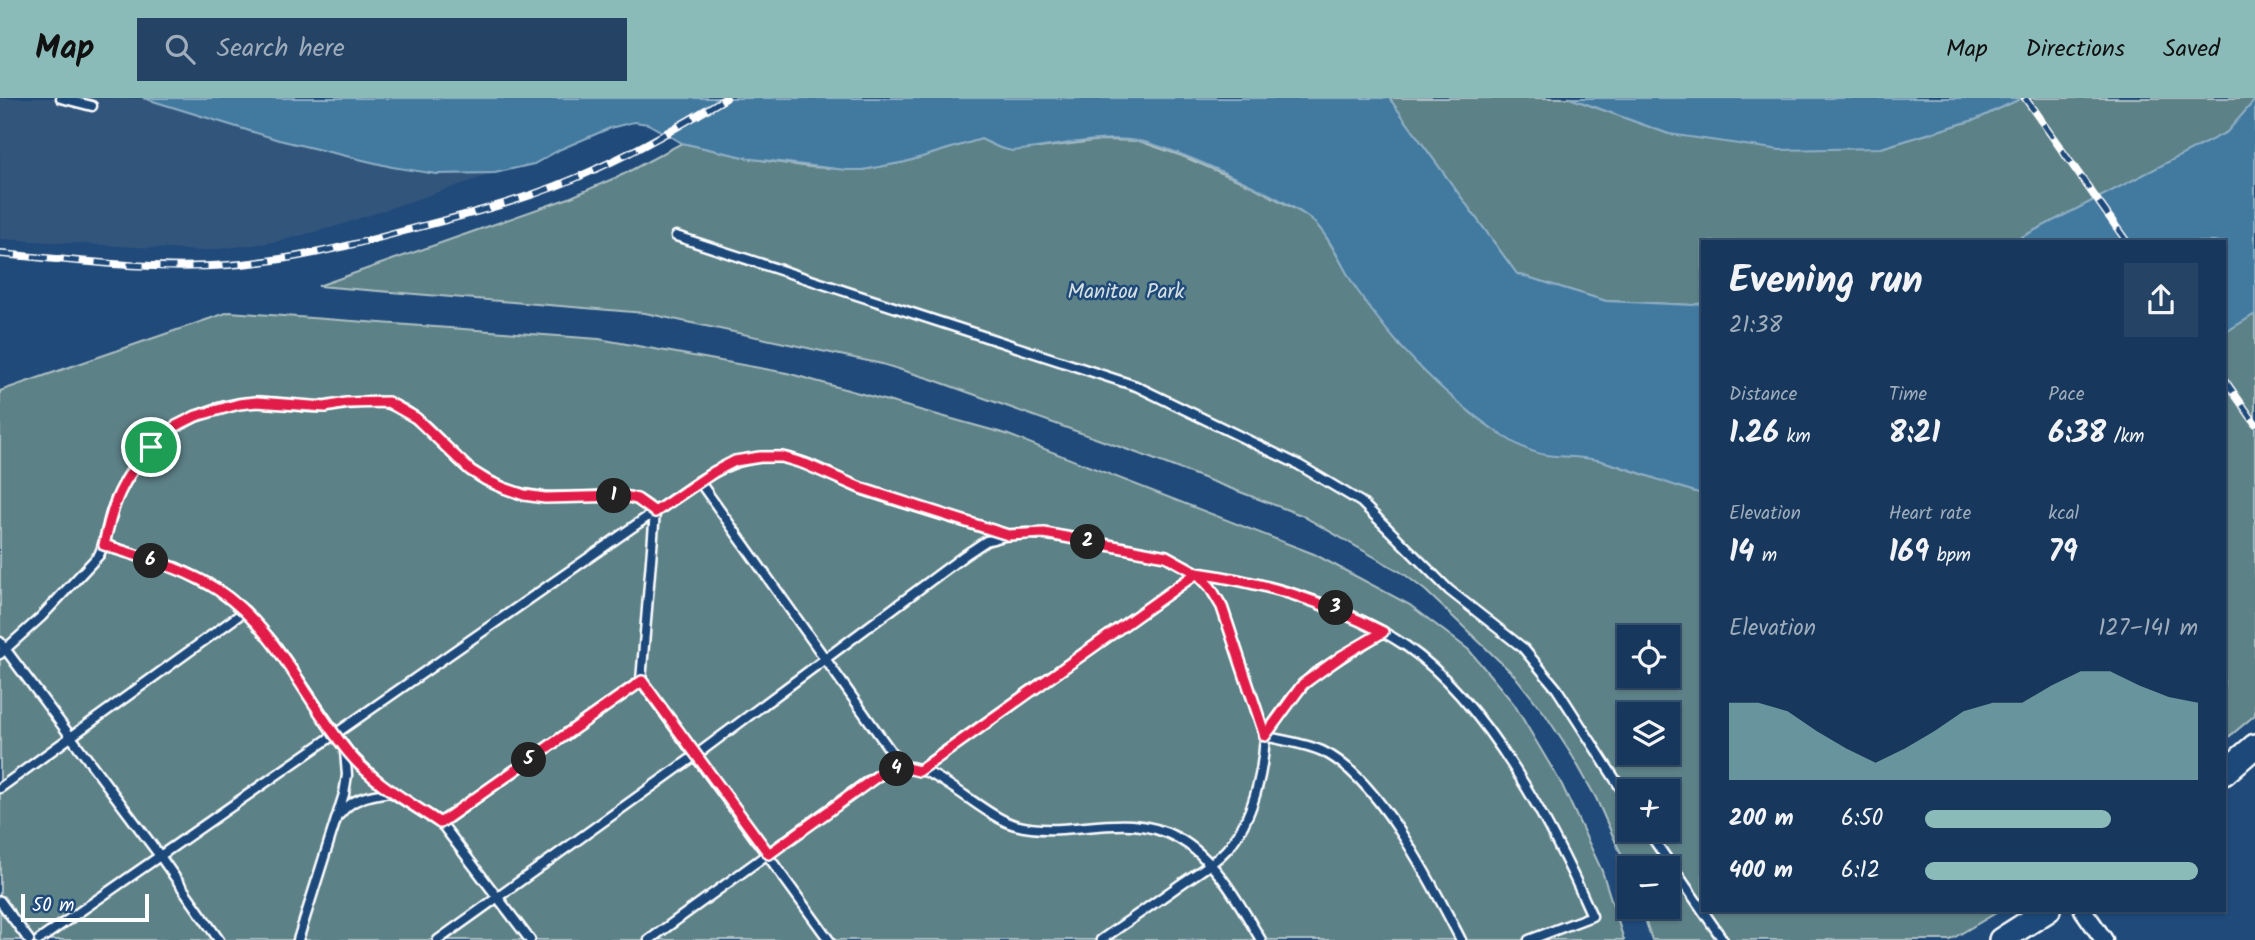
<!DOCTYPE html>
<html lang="en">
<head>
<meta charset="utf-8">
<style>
  :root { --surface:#17385c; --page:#244365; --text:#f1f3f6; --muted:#9eacbb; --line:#365272; --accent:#8bbbb9 }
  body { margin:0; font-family:Kalam,sans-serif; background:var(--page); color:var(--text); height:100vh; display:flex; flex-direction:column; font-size:26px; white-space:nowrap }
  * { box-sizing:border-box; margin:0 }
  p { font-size:23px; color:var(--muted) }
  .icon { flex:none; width:38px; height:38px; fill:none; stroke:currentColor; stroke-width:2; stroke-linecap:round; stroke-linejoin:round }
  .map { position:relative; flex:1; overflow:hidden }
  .details { position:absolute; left:1701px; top:142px; width:525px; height:672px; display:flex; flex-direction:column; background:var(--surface); border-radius:0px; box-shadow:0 2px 5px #0004,0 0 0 2px var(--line) }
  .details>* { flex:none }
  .controls { position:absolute; left:1617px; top:527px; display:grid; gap:14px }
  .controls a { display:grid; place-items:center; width:63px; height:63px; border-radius:0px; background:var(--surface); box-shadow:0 2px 5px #0004,0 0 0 2px var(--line); font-size:35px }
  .scale { position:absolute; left:21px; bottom:18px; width:128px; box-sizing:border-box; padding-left:7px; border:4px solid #fff; border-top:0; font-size:19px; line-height:24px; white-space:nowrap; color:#fff; -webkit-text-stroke:5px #1f4a7a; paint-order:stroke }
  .pin { position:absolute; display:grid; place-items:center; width:60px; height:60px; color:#fff; margin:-30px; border:4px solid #fff; border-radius:50%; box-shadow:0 2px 7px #0007 }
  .km { position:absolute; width:35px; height:35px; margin:-18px; border-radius:50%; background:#222; color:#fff; font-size:19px; line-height:35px; text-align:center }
  .round { display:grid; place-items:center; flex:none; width:74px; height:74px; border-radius:0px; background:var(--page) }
  .headline { display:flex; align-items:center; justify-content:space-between; height:119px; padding:0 28px }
  h1 { font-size:38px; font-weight:600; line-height:52px }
  .stats { display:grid; grid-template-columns:repeat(3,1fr); gap:10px; height:119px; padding:7px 28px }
  .stats div { display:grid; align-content:center }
  .stats b { font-size:30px; font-weight:600 }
  .stats small { font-size:19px; font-weight:400 }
  .stats p { font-size:19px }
  .chart { height:196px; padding:14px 28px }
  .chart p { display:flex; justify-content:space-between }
  .chart svg { width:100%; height:126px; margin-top:7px; fill:var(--accent); opacity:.7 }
  ul { padding:0 28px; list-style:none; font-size:23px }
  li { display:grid; grid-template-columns:112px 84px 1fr; align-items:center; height:52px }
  li i { height:18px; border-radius:9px; background:var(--accent) }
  header { display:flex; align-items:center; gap:42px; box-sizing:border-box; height:98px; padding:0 35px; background:var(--accent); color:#111 }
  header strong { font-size:33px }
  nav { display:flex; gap:38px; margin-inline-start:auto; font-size:24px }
  .search { width:490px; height:63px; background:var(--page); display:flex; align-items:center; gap:18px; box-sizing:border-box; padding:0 24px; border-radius:0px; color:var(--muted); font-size:26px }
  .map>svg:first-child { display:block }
  .built { fill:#32557c }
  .green { fill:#5c8187; stroke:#aec0c3; stroke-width:2; fill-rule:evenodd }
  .water { fill:#43799f; stroke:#8eafc5; stroke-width:2 }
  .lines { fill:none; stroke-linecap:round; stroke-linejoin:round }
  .lane-casing { stroke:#fff; stroke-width:13 }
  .street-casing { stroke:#fff; stroke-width:21 }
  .secondary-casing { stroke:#fff; stroke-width:28 }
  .lane { stroke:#1f4a7a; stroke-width:8 }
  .street { stroke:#1f4a7a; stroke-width:16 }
  .secondary { stroke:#1f4a7a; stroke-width:23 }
  .rail-casing { stroke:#fff; stroke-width:8 }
  .rail { stroke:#1f4a7a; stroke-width:5; stroke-dasharray:16; stroke-linecap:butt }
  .route-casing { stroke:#fff; stroke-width:14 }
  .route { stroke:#e11d48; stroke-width:9 }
  .labels { text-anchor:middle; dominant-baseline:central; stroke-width:5; stroke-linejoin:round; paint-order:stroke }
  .park-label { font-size:21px; fill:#d6e0e1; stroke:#1f4a7a }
</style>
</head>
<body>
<header>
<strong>Map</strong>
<div class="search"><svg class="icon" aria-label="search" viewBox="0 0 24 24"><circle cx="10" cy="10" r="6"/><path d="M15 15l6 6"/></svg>Search here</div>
<nav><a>Map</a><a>Directions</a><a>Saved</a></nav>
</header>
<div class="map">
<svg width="2255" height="842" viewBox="0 0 2255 842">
  <rect width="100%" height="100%" fill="#1f4a7a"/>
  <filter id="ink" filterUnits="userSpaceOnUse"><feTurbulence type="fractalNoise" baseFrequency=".0143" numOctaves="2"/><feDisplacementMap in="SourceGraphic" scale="14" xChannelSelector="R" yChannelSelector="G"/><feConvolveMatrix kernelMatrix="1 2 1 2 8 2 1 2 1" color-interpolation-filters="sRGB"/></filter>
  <g filter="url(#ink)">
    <polygon class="built" points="0,0 143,0 279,42 392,69 436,76 495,75 334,129 276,144 202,153 0,141"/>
    <g class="green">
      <polygon points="1389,0 1570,0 1669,36 1881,50 1977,21 2022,0 2255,0 2255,2 2228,34 2014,143 1703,144 1703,205 1693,207 1606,203 1517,176"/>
      <path d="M981 41 1000 50H1039L1102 42 1139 43 1182 58 1254 89 1306 117 1315 125 1324 135 1356 190 1400 248 1471 315 1500 336 1571 358 1589 359 1606 364 1703 396V812H2001L1950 842H1652L1641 809 1668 808V770H1629V774L1596 700 1573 659 1545 616 1514 577 1426 493 1404 476 1301 417 1145 358 931 281 882 266 645 215 318 188 569 100 624 76 682 45 753 61 810 69 863 72 905 64ZM1629 539H1668V578H1629ZM1629 616H1668V654H1629ZM1629 693H1668V732H1629Z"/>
      <polygon points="229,214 599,241 787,275 1006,336 1314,456 1410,507 1469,552 1514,606 1562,687 1602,773 1624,842 0,842 0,293"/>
      <polygon points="2255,216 2255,617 2224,643 2224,235"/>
    </g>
    <g class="water">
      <path d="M143 0H1389L1517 176 1606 203 1693 207 1703 205V396C1668 387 1636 372 1602 363 1586 359 1571 359 1555 358 1533 357 1515 346 1497 334 1443 297 1394 247 1357 192 1343 171 1333 144 1315 125 1295 104 1169 47 1139 43 1098 37 1053 49 1012 53L1000 50 981 41 905 64 863 72H846L753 61 682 45 648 26 634 24 610 30 561 51 534 66 495 75 436 76 392 69 279 42Z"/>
      <polygon points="1570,0 2022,0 1977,21 1881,50 1780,52 1669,36"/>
      <polygon points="2255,2 2255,216 2224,235 2224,144 2014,143 2227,34"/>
    </g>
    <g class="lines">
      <defs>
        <g id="lane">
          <polyline points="61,0 92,8"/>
          <polyline points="676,138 1136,288 1299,367 1361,404 1449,492 1523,550 1557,591 1629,703"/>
          <polyline points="699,383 902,669"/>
          <polyline points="104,447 177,470 217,491 245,513 276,548 348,654 386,691 441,725 530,842"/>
          <path d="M1383 534 1314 576 1292 599 1265 638C1283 643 1305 645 1322 653 1379 679 1433 788 1461 842"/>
          <polyline points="0,544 160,758 219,842"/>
          <path d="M0 556 41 519 99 457C106 443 107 427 112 412 115 403 119 395 123 388 148 338 201 306 256 304 276 303 295 308 314 309 344 309 375 296 402 311 429 326 446 352 469 371 481 380 493 386 507 391 535 402 565 399 596 398 609 398 625 395 638 402 644 404 649 410 655 414L641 583 441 725"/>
          <polyline points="641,583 829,842"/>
          <path d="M919 672 1197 475C1271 486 1343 506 1406 548 1487 604 1553 730 1592 818L1529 842"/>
          <polyline points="0,690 245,513"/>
          <path d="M340 716C353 699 371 697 391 694"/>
          <polyline points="1647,732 1723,842"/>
          <polyline points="0,803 29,842"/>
          <path d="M39 842 699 383C724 367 749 357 779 359 809 361 837 382 864 392 911 408 960 422 1007 437"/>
          <polyline points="298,842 344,696 347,677 345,653"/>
          <path d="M438 842 696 657 965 457 986 443 1008 437 1027 435 1066 439 1166 458 1197 475 1210 489 1222 509 1265 638C1263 675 1253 721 1228 750 1215 765 1197 775 1181 786 1155 805 1128 823 1101 842"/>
          <path d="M649 842 868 683C879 677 890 671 903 669 933 665 983 718 1015 727 1070 742 1124 710 1178 740 1216 761 1239 805 1261 842"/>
        </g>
        <polyline id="street" points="2083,812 2104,842"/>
        <g id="secondary">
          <polyline points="2224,675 2255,648"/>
          <polyline points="2001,842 2048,812"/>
        </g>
      </defs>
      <use href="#lane" class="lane-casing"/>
      <use href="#street" class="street-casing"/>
      <use href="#secondary" class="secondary-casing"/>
      <use href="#lane" class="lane"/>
      <use href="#street" class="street"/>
      <use href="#secondary" class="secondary"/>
      <defs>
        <g id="rail">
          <polyline points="2025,0 2127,144"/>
          <path d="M0 156C75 162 152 173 228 167 288 163 346 149 404 133 469 116 535 100 596 71 641 51 684 25 726 0"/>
          <polyline points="2224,281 2255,325"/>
        </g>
      </defs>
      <use href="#rail" class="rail-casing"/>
      <use href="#rail" class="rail"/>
    </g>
  </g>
  <g class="lines" filter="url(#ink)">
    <defs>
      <path id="route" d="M151 349 176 328 196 318 239 306 257 304 325 309 346 305 388 304 416 320 470 372 486 382 504 390 524 397 545 400 624 398 637 401 655 414 714 374 735 363 760 359H782L805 366 863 391 1008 437 1044 435 1166 458 1197 475 1210 489 1222 509 1265 638 1303 586 1342 558 1383 534C1320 502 1267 485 1197 475L919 673 902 669 879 677 769 756 642 583 440 725C408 703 373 685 348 654 304 600 278 532 218 492 183 469 143 460 104 447 113 405 121 382 151 349"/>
    </defs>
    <use href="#route" class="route-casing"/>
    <use href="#route" class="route"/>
  </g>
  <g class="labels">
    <g class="park-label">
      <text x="1126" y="194">Manitou Park</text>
    </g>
  </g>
</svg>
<div class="controls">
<a><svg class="icon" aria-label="locate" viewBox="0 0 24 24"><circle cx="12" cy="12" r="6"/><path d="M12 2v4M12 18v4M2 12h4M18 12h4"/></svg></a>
<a><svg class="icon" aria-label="layers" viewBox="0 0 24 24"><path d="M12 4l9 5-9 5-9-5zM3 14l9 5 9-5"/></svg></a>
<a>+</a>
<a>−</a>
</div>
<div class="scale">50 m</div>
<div class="pin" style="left:151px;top:349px;background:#1e9e55"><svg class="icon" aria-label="arrive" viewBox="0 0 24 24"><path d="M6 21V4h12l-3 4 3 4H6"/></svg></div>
<b class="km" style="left:614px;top:398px">1</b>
<b class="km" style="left:1088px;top:444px">2</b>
<b class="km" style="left:1336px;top:510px">3</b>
<b class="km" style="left:897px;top:671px">4</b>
<b class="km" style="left:529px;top:662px">5</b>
<b class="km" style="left:151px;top:463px">6</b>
<section class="details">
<div class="headline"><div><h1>Evening run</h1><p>21:38</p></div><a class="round"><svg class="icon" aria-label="share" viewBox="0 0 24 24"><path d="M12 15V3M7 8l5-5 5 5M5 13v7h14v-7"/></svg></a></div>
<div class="stats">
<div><p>Distance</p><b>1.26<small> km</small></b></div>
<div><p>Time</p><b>8:21</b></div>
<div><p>Pace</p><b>6:38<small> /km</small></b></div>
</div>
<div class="stats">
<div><p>Elevation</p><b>14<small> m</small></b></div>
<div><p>Heart rate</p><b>169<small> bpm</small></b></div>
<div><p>kcal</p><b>79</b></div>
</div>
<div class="chart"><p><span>Elevation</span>127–141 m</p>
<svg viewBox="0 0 160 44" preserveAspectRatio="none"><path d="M0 44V17L10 17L20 20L30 27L40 33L50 38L60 33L70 27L80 20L90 17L100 17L110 11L120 6L130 6L140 11L150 15L160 17V44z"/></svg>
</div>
<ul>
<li><b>200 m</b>6:50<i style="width:68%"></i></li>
<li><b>400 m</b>6:12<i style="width:100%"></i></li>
</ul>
</section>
</div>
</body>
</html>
